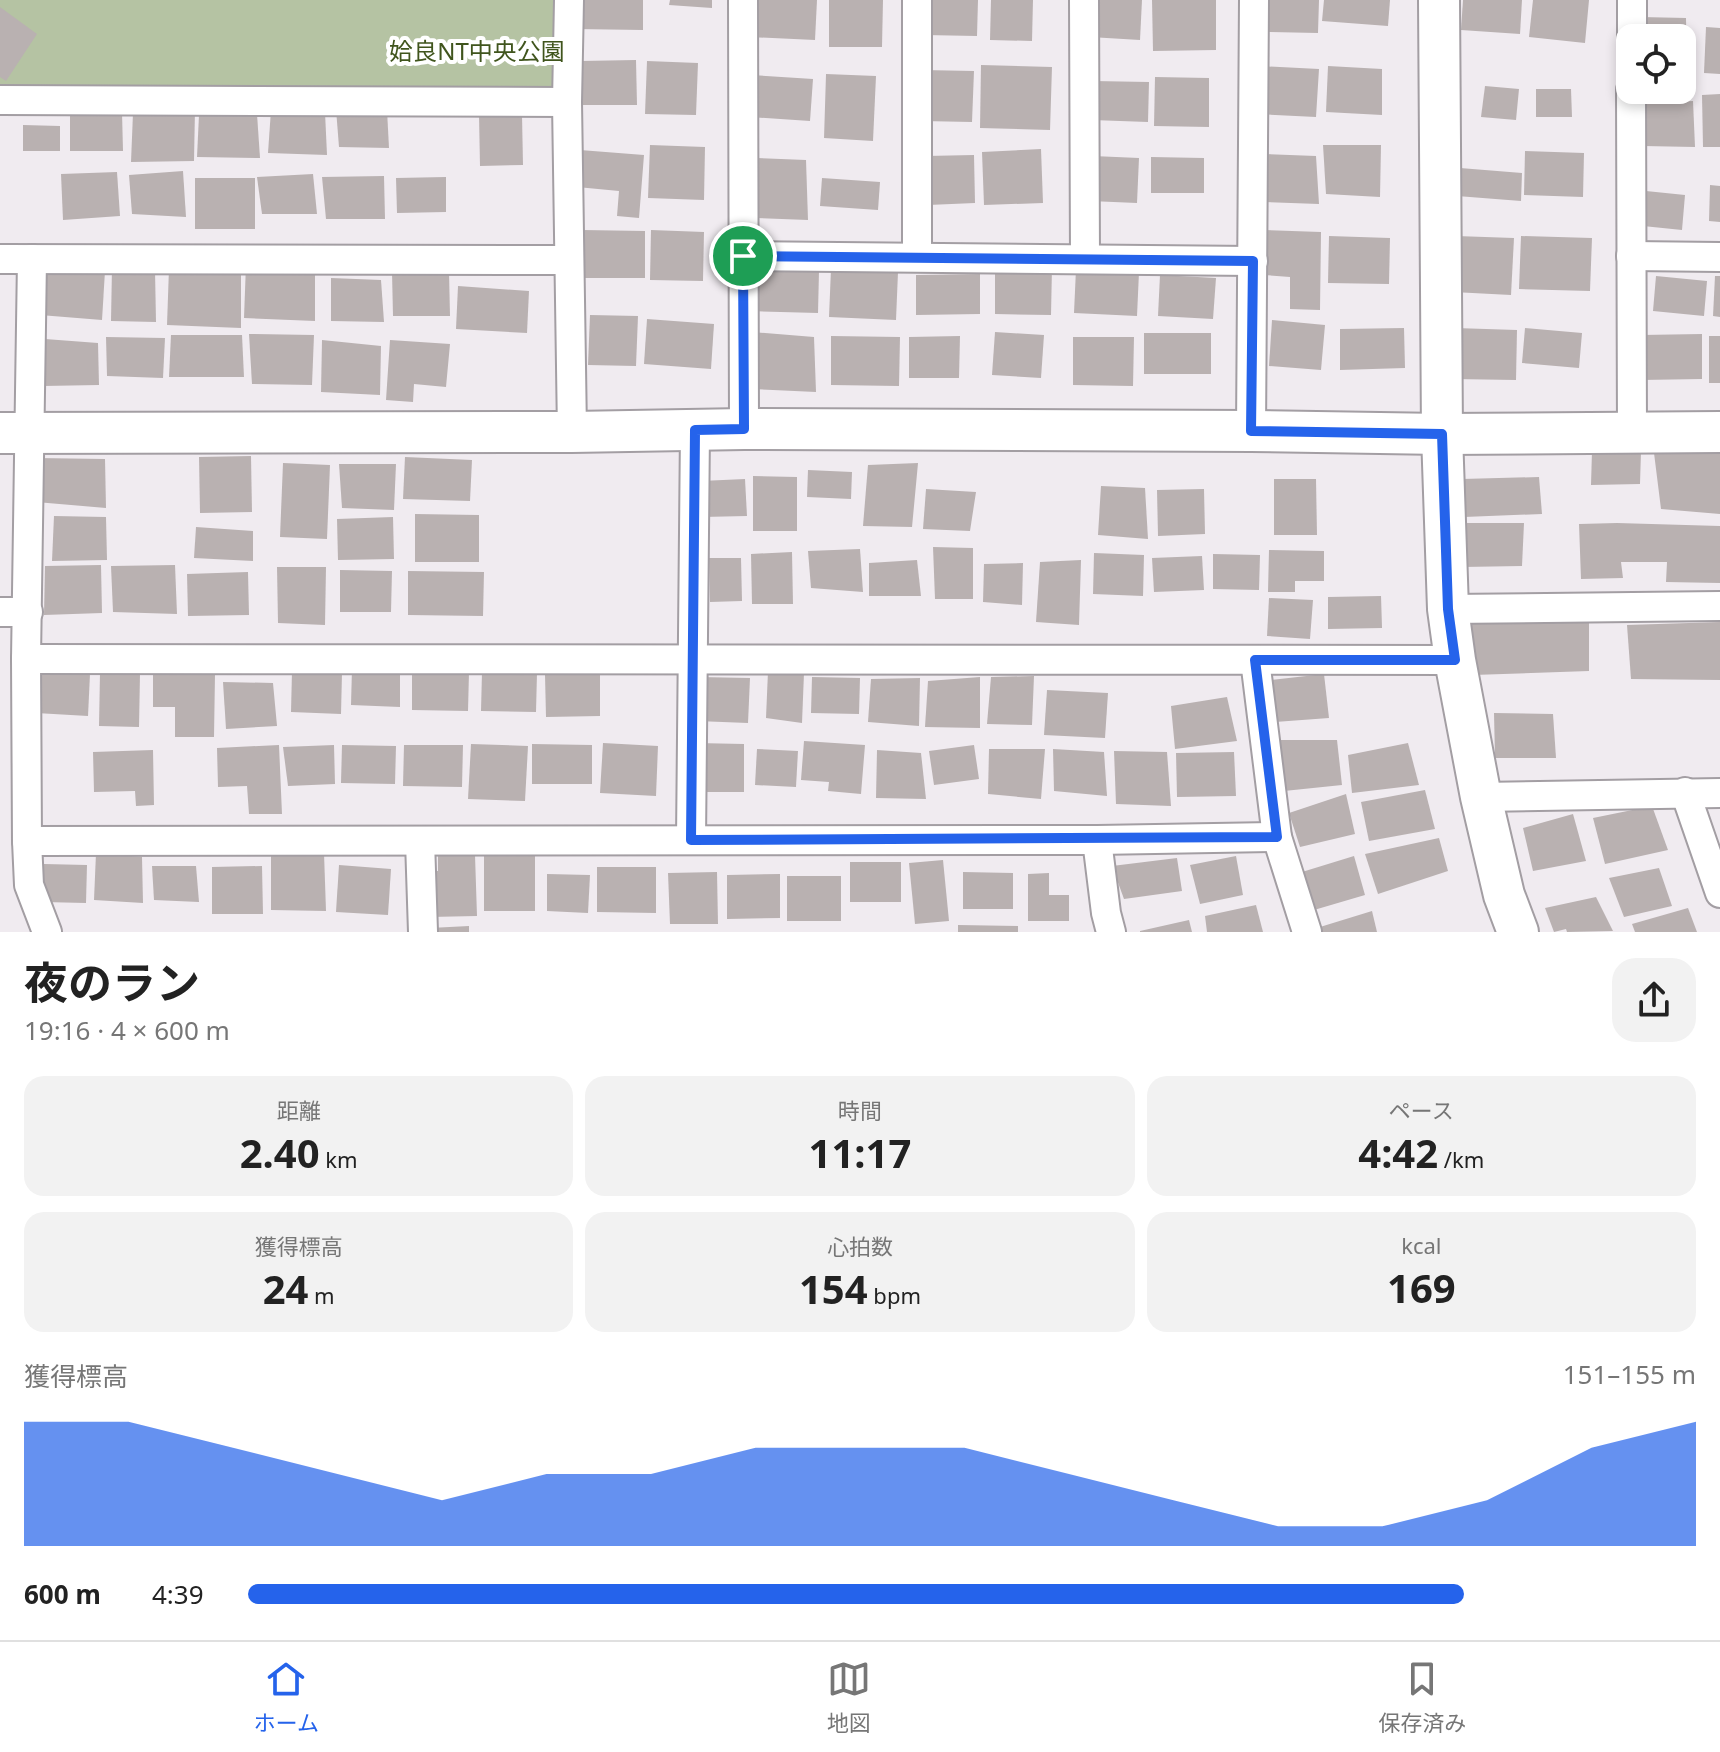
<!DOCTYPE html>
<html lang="ja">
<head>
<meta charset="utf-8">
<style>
  :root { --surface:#fff; --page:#f2f2f2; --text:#222; --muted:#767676; --line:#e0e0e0; --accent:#2563eb }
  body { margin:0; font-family:"Noto Sans","Noto Sans JP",sans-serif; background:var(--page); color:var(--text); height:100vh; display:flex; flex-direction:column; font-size:30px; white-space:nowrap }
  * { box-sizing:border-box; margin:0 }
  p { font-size:26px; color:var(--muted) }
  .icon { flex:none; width:44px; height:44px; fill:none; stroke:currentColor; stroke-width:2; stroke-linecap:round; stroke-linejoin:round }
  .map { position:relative; height:932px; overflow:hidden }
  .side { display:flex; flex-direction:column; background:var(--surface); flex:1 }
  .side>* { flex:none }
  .tools { position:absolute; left:1616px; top:24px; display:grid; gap:16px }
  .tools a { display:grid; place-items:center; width:80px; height:80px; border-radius:16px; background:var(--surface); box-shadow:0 4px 12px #0003; font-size:40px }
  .pin { position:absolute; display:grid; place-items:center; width:68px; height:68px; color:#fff; margin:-34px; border:4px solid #fff; border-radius:50%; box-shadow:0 2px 8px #0007 }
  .round { display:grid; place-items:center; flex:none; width:84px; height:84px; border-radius:24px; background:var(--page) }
  .overview { display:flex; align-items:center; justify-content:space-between; height:136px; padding:0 24px }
  h1 { font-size:44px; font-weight:700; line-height:60px }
  .metrics { display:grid; grid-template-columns:repeat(3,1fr); gap:12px; height:136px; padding:8px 24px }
  .metrics div { display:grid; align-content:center; border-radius:20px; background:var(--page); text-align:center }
  .metrics b { font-size:40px; font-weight:700 }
  .metrics small { font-size:22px; font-weight:400 }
  .metrics p { font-size:22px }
  .chart { height:224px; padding:16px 24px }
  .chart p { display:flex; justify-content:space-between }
  .chart svg { width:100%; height:144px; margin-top:8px; fill:var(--accent); opacity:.7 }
  ul { padding:0 24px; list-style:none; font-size:26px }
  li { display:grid; grid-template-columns:128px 96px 1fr; align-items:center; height:60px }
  li i { height:20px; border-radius:10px; background:var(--accent) }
  .tab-bar { display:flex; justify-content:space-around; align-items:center; height:112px; border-top:2px solid var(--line); background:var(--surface); font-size:22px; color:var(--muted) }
  .tab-bar a { display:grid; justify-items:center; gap:4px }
  .tab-bar .current { color:var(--accent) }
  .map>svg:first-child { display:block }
  .green { fill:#b5c3a3 }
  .building { fill:#b9b1b1 }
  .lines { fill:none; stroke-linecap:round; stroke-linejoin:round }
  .street-casing { stroke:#a39ea3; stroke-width:32 }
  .secondary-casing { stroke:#a39ea3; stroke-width:44 }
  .street { stroke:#fff; stroke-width:28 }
  .secondary { stroke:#fff; stroke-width:40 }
  .route-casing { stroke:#fff; stroke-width:16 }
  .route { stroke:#2563eb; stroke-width:10 }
  .labels { text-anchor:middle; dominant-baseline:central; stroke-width:8; stroke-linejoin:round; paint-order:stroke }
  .park-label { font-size:24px; fill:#40551d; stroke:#fff }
</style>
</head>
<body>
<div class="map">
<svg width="1720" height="932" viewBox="0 0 1720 932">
  <rect width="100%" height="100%" fill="#f0ebf0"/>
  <polygon class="green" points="0,0 569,0 567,102 0,92"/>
  <g class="building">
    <polygon points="575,0 643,0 643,30 575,29"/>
    <polygon points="670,0 712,0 712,8 669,5"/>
    <polygon points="750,0 817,0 815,40 749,37"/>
    <polygon points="829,0 883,0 882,47 829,47"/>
    <polygon points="925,0 978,0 977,36 924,35"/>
    <polygon points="991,0 1033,0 1032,41 990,40"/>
    <polygon points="1092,0 1142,0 1140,40 1090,37"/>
    <polygon points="1152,0 1216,0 1216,50 1153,51"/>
    <polygon points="1268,0 1319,0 1318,33 1268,32"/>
    <polygon points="1324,0 1390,0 1388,26 1322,21"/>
    <polygon points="1463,0 1522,0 1520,34 1461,30"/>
    <polygon points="1533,0 1589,0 1585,43 1529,37"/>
    <polygon points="0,7 37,34 6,81 0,77"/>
    <polygon points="1641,17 1686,18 1687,73 1682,73 1682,38 1641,38"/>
    <polygon points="1706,27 1720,28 1720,74 1704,73"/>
    <polygon points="636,60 637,105 582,105 581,61"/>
    <polygon points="647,61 698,63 696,115 645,114"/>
    <polygon points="981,65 1052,67 1050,130 980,128"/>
    <polygon points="1259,66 1319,69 1316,117 1257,114"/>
    <polygon points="1328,66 1382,69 1382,115 1326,112"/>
    <polygon points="922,70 974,71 972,122 922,121"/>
    <polygon points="826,74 876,76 873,141 824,138"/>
    <polygon points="751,75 813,79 810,121 749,117"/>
    <polygon points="1155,77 1209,78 1209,127 1154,126"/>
    <polygon points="1093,81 1149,82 1148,122 1092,120"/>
    <polygon points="1485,86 1519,89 1516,120 1481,117"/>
    <polygon points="1536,89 1571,89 1572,117 1536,117"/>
    <polygon points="1720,94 1720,147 1703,147 1702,95"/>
    <polygon points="1693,101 1695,147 1643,146 1641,104"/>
    <polygon points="195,109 194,161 131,162 133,113"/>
    <polygon points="336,109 387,110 389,148 339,147"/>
    <polygon points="271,110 325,112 327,155 268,153"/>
    <polygon points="70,111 122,112 123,151 70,151"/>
    <polygon points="257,114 260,158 197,157 199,115"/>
    <polygon points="479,115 522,115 523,165 480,166"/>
    <polygon points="23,125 60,126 60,151 23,151"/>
    <polygon points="650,145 705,147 704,200 648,198"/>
    <polygon points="1323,145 1381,145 1380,197 1326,194"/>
    <polygon points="1041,149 1043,203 984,205 982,152"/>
    <polygon points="580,150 644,155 639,218 617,216 619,191 577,187"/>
    <polygon points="1525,151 1584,153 1583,197 1524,195"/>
    <polygon points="1264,154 1316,156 1319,204 1263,202"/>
    <polygon points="974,155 975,203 928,205 926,156"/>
    <polygon points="1093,156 1139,158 1137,203 1090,201"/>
    <polygon points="1151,157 1204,158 1204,193 1151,193"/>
    <polygon points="756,158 806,160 808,220 754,218"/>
    <polygon points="1460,168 1522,173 1521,201 1457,196"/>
    <polygon points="183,171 186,217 132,214 129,175"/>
    <polygon points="117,172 120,216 63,220 61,174"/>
    <polygon points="313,174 317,214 262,214 257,177"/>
    <polygon points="384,176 385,219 326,219 322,177"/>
    <polygon points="446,177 446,212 397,213 396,178"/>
    <rect x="195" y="178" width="60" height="51"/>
    <polygon points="822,178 880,182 878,210 820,206"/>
    <polygon points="1710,185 1720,186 1720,222 1709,221"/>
    <polygon points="1646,191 1685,195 1682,230 1643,226"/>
    <polygon points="582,230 645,231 645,278 582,278"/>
    <polygon points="651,230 704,232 703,281 650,280"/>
    <polygon points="1263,230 1321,232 1320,310 1290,309 1290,277 1264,275"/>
    <polygon points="1329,236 1390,238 1389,284 1328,283"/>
    <polygon points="1456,236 1514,238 1511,295 1453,292"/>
    <polygon points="1521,236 1592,238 1590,291 1519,289"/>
    <polygon points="246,264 315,271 315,321 244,318"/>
    <polygon points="44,266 105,271 102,320 40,315"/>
    <polygon points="112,267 155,270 156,322 111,321"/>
    <polygon points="995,267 1052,267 1051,315 995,314"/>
    <polygon points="169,268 241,269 241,328 167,325"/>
    <polygon points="831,269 898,272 896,320 829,317"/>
    <polygon points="1076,269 1139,272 1137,316 1074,313"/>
    <polygon points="750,270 819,271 818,313 749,311"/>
    <polygon points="449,271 450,316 393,316 392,272"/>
    <polygon points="980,274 980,314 916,315 916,275"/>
    <polygon points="1160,275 1216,278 1213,319 1158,316"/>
    <polygon points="1656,276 1707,281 1704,316 1653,311"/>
    <polygon points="1715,276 1720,276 1720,317 1713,316"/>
    <polygon points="331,278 381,280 384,322 331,321"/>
    <polygon points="458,286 529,291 527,333 456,329"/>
    <polygon points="590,315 638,316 636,366 588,365"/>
    <polygon points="647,319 714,324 711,369 644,364"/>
    <polygon points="1272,320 1325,325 1321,370 1269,366"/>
    <polygon points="1404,328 1405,368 1340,370 1340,329"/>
    <polygon points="1455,328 1517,330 1516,380 1453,379"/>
    <polygon points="1525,328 1582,333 1579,368 1522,363"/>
    <polygon points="752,332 814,337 816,392 752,389"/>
    <polygon points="995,332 1044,335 1041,378 992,375"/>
    <rect x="1144" y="333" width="67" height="41"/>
    <polygon points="249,334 314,335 312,385 252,384"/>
    <polygon points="1702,334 1702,379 1641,380 1641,335"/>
    <polygon points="171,335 242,335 244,377 169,377"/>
    <polygon points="831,336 900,337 899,386 831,385"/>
    <polygon points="960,336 959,378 909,378 909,337"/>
    <rect x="1709" y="336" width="11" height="47"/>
    <polygon points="106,337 165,338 163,378 107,376"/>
    <polygon points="1073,337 1134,337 1133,386 1073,385"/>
    <polygon points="45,339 98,343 99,385 43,386"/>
    <polygon points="322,340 381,346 380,395 321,392"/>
    <polygon points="390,340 450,344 446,387 414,384 413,402 386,400"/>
    <polygon points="1592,451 1641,451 1640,484 1591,485"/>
    <polygon points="1654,453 1720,453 1720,514 1661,509"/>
    <polygon points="251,456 252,512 200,513 199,457"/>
    <polygon points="405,457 472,460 470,501 403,499"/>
    <polygon points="36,458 105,459 106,508 36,502"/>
    <polygon points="283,463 330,465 327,539 280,537"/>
    <polygon points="918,463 912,527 863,526 868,465"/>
    <polygon points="339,464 396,464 394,510 342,508"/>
    <polygon points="808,470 852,472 851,499 807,497"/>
    <polygon points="753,476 797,477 797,531 753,531"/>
    <polygon points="1539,477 1542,514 1464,517 1462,479"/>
    <polygon points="745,479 747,516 702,517 701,481"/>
    <polygon points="1274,479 1316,479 1317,535 1274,535"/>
    <polygon points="1101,486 1145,488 1148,539 1098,535"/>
    <polygon points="926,489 976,492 970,531 923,529"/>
    <polygon points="1204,489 1205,534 1158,536 1157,490"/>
    <polygon points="415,514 479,515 479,562 415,562"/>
    <polygon points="54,516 106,517 107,560 52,561"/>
    <polygon points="393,517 394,559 338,560 337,519"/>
    <polygon points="1460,523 1524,523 1522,566 1462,567"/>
    <polygon points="1617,523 1720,526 1720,583 1666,582 1667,562 1621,562 1623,578 1581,579 1579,524"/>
    <polygon points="196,527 253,531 253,561 194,558"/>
    <polygon points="933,547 973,548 973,599 935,599"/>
    <polygon points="860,549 863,592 811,588 808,551"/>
    <polygon points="1269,550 1324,551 1324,581 1295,581 1295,592 1268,592"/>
    <polygon points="792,552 793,604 752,604 751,554"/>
    <polygon points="1094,553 1144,555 1143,596 1093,594"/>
    <polygon points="1213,554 1260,555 1259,590 1213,589"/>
    <polygon points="1202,556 1204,590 1154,592 1152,558"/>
    <polygon points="709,558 741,558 742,601 710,602"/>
    <polygon points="917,560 921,596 869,596 869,563"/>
    <polygon points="1081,560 1079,625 1036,622 1040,562"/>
    <polygon points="1023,563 1022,605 983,602 984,564"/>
    <polygon points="101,565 102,613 44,615 45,566"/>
    <polygon points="175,565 177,614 113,612 111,566"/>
    <polygon points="277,567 326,567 325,625 278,623"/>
    <polygon points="340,570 392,571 391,612 340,612"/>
    <polygon points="408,571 484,572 483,616 408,615"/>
    <polygon points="248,572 249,615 188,616 187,574"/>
    <polygon points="1381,596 1382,628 1328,629 1328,597"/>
    <polygon points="1269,598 1313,600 1310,639 1267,636"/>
    <polygon points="1589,616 1589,671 1473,675 1471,620"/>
    <polygon points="1720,622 1720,680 1631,679 1627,625"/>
    <polygon points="352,668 400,669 400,707 351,705"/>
    <polygon points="292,671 342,673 341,714 291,712"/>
    <polygon points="768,671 804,673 802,723 766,718"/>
    <polygon points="38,672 90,674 88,716 36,713"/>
    <polygon points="412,672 469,672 468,711 412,710"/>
    <polygon points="482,672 537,673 536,712 481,711"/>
    <polygon points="100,673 140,674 139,727 99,726"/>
    <polygon points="153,674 215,674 214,737 175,737 175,707 153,707"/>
    <polygon points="600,674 600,716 546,717 545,675"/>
    <polygon points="1324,674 1329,718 1275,722 1271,680"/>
    <polygon points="1034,676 1032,725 987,724 991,677"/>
    <polygon points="698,677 750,678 748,723 697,721"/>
    <polygon points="812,677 860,678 859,714 811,713"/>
    <polygon points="980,677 980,728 925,727 928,681"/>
    <polygon points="920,678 919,726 868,722 871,679"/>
    <polygon points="223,682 273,683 277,726 226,729"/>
    <polygon points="1047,690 1108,693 1105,738 1044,735"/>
    <polygon points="1227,697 1237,741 1175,749 1171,706"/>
    <polygon points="1494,713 1553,714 1556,758 1495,758"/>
    <polygon points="1277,740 1337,740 1342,785 1284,791"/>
    <polygon points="804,741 865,745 861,794 828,791 829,782 801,780"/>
    <polygon points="603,743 658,746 656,796 600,793"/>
    <polygon points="696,743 744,744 744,792 696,792"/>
    <polygon points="1408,743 1419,785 1352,793 1348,755"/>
    <polygon points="471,744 528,746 525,801 468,799"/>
    <polygon points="532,744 592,745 592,784 532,784"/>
    <polygon points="279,745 282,814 249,814 247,786 218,787 217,748"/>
    <polygon points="334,745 335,784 288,786 283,747"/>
    <polygon points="342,745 396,746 395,784 341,783"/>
    <polygon points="404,745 463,745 462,787 403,786"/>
    <polygon points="974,745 979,779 934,785 929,751"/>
    <polygon points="757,749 798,751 796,787 755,785"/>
    <polygon points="989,749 1045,749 1041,799 988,794"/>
    <polygon points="1053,749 1104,752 1107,796 1054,791"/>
    <polygon points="153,750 154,805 136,806 135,791 94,792 93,752"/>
    <polygon points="877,750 921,753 926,799 876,798"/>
    <polygon points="1114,751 1167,752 1171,806 1116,804"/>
    <polygon points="1234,752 1236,796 1177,797 1176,753"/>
    <polygon points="1425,790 1435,829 1369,841 1361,802"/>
    <polygon points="1346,794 1355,834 1300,847 1289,813"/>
    <polygon points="1652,806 1668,850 1605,864 1593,818"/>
    <polygon points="1573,814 1586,861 1533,871 1523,828"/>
    <polygon points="1439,838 1448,871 1378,894 1365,854"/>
    <polygon points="96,853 142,857 143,903 94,900"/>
    <polygon points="271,853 324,853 326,911 271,910"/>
    <rect x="484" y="854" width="51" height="57"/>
    <polygon points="475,855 477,916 429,917 428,871 438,871 438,856"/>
    <polygon points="1236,856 1243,895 1200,904 1190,865"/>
    <polygon points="1354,856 1365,895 1314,910 1302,872"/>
    <polygon points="1177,858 1182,891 1124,899 1112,866"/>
    <polygon points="943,860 949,921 915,924 909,863"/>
    <rect x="850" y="862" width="51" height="40"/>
    <polygon points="44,864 87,865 86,903 43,902"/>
    <polygon points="339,865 391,869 388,915 336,912"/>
    <polygon points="152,866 196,866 199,902 154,900"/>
    <polygon points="262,866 263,914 212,914 212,867"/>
    <polygon points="597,867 656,867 656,913 597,912"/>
    <polygon points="1659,868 1672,906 1624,917 1609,878"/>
    <polygon points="717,872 718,924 670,924 668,873"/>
    <polygon points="963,872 1013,873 1013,909 963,909"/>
    <polygon points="1049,873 1049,895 1069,895 1069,921 1028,921 1028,874"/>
    <polygon points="547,874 590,875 588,913 547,911"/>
    <polygon points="780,874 780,918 727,919 727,875"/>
    <rect x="787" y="876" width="54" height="45"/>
    <polygon points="1596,897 1613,931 1567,932 1566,929 1554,932 1545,908"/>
    <polygon points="1256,905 1263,932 1207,932 1205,916"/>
    <polygon points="1688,908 1697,932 1635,932 1632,924"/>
    <polygon points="1372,911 1377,932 1322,932 1320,927"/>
    <polygon points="1189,920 1192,932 1140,932 1140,931"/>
    <polygon points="958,925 1018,926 1018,932 958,932"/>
    <polygon points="469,926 469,932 430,932 430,928"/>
  </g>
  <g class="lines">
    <defs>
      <g id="street">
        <polyline points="569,0 567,102 572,432"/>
        <polyline points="743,0 744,429"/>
        <polyline points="917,0 917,257"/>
        <polyline points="1084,0 1085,259"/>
        <polyline points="1632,38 1632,0"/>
        <polyline points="1631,90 1632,432"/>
        <polyline points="0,100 567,102"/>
        <polyline points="743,256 1253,261"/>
        <polyline points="1631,256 1720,257"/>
        <polyline points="0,259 568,260"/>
        <polyline points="32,259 26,659 27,841 29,885 47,932"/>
        <polyline points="1251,431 1254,0"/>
        <polyline points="1448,609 1720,606"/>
        <polyline points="0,612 28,612"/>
        <polyline points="26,659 1455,660"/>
        <polyline points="1255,660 1277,837 1307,932"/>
        <polyline points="1685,792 1720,893"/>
        <polyline points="1481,797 1720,793"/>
        <polyline points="691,840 695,430"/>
        <polyline points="1097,840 1106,913 1111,932"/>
        <polyline points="27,841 1097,840 1277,837"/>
        <polyline points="420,841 423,932"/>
      </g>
      <g id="secondary">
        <polyline points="1439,0 1442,434 1448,609 1455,660 1481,797 1504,895 1518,932"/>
        <polyline points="0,433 572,432 744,429 1251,431 1442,434 1720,432"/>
      </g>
    </defs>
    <use href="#street" class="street-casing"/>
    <use href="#secondary" class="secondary-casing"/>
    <use href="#street" class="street"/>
    <use href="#secondary" class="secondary"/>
  </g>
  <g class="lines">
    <defs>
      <polygon id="route" points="743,256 1253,261 1251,431 1442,434 1448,609 1455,660 1255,660 1277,837 691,840 695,430 744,429"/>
    </defs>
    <use href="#route" class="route-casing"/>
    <use href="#route" class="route"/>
  </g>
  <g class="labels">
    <g class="park-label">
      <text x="477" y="50">姶良NT中央公園</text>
    </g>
  </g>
</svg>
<div class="tools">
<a><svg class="icon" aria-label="locate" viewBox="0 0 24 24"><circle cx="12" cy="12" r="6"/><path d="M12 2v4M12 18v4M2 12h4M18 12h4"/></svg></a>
</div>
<div class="pin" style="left:743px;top:256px;background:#1e9e55"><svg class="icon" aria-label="arrive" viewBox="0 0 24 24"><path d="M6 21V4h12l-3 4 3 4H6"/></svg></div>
</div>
<section class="side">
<div class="overview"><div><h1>夜のラン</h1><p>19:16 · 4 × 600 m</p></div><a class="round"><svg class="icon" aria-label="share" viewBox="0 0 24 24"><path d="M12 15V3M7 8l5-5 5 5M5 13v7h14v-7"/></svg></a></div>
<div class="metrics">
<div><p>距離</p><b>2.40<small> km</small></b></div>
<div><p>時間</p><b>11:17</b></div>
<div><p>ペース</p><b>4:42<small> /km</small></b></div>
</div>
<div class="metrics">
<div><p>獲得標高</p><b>24<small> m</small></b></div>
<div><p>心拍数</p><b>154<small> bpm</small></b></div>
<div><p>kcal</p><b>169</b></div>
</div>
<div class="chart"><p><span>獲得標高</span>151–155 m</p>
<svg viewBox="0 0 160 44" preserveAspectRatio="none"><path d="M0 44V6L10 6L20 14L30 22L40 30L50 22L60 22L70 14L80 14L90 14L100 22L110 30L120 38L130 38L140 30L150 14L160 6V44z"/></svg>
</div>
<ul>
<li><b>600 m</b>4:39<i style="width:84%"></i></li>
</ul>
</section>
<nav class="tab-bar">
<a class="current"><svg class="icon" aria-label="home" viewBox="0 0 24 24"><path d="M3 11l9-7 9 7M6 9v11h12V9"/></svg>ホーム</a>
<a><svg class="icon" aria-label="map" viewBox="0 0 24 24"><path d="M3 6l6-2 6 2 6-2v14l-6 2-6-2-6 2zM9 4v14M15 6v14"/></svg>地図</a>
<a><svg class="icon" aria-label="saved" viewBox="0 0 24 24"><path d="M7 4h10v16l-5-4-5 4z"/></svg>保存済み</a>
</nav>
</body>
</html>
